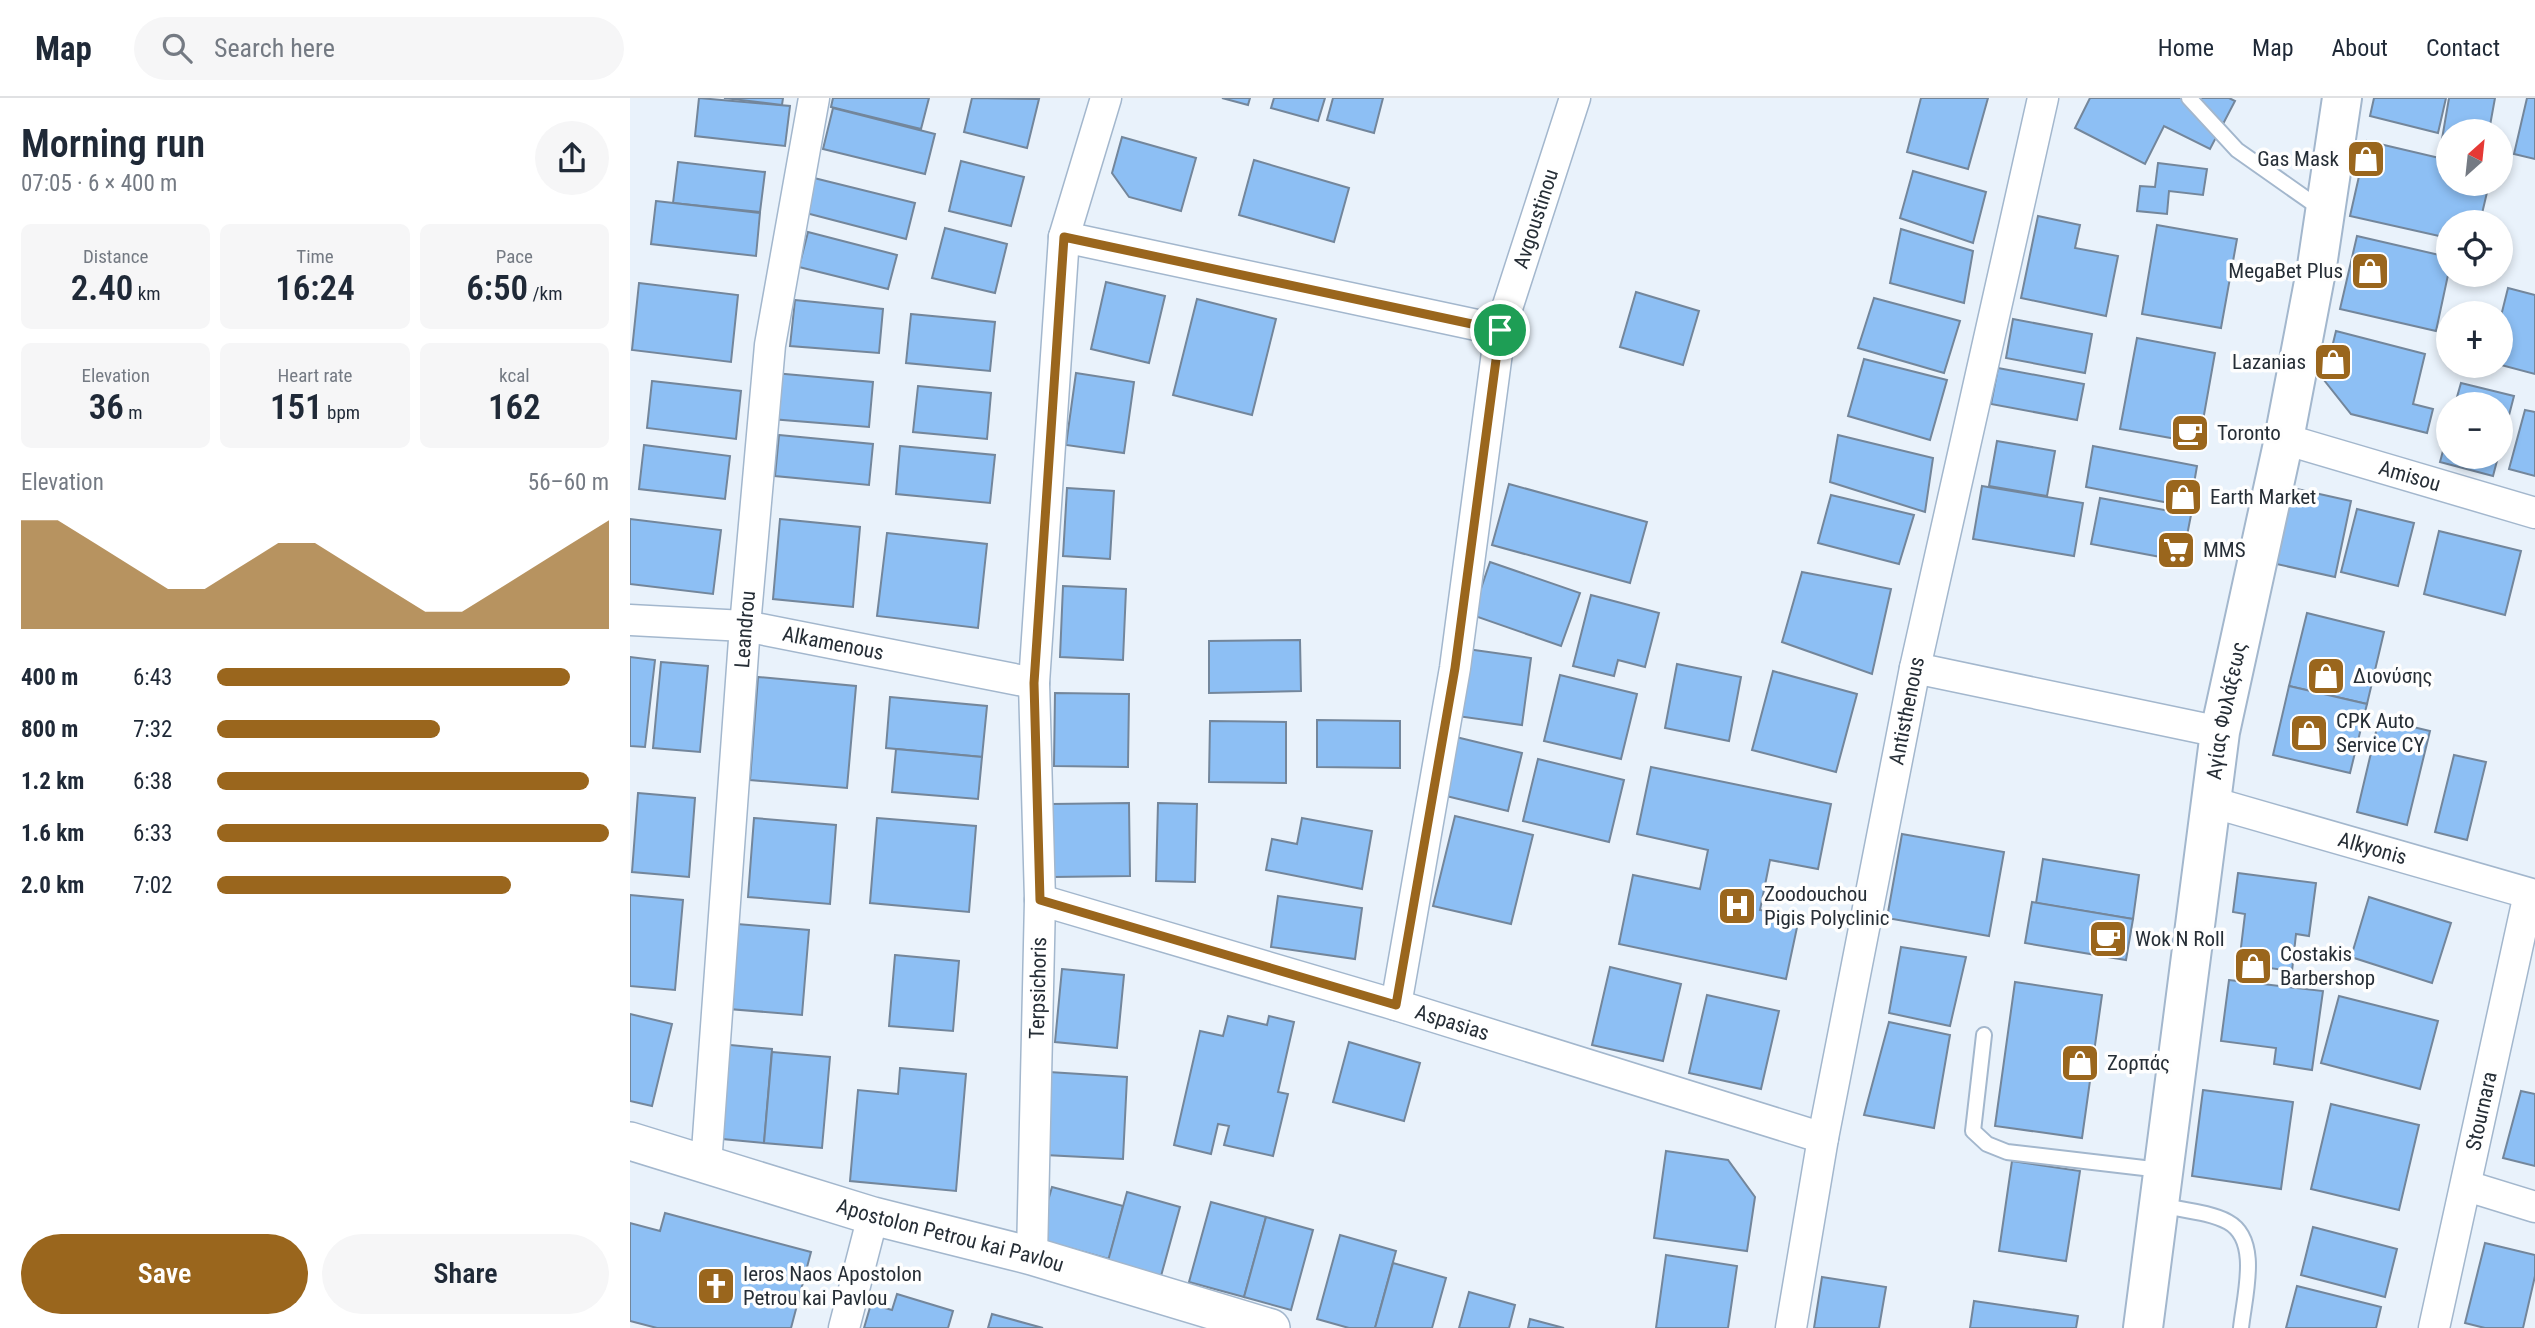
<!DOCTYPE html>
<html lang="en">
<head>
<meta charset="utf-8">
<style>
  :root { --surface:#fff; --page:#f6f6f7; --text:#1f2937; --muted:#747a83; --line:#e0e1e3; --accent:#9a661d }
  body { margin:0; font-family:"Roboto Condensed",sans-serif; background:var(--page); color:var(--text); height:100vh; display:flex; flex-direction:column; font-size:26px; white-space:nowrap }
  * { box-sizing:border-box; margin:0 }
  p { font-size:23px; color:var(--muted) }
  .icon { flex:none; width:38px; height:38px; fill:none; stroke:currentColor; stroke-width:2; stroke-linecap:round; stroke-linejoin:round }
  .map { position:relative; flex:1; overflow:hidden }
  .details { display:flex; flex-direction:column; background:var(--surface); width:630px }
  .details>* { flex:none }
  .needle { width:46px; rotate:27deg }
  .controls { position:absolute; left:1806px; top:21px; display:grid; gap:14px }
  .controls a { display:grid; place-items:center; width:77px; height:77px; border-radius:50%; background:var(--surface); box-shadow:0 4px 10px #0003; font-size:35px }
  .pin { position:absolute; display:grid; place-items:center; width:60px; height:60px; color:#fff; margin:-30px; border:4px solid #fff; border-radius:50%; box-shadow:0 2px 7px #0007 }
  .round { display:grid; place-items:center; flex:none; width:74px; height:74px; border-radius:37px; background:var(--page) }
  .head { display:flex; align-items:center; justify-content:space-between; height:119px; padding:0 21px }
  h1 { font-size:38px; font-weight:600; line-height:52px }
  .stats { display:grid; grid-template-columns:repeat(3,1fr); gap:10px; height:119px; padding:7px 21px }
  .stats div { display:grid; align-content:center; border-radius:10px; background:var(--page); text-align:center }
  .stats b { font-size:35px; font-weight:600 }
  .stats small { font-size:19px; font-weight:400 }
  .stats p { font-size:19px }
  .chart { height:196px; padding:14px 21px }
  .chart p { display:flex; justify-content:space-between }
  .chart svg { width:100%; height:126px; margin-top:7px; fill:var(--accent); opacity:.7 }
  .primary-button { display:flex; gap:14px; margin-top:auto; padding:14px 21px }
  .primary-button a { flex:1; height:80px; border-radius:42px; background:var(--accent); color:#fff; font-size:28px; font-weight:600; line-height:80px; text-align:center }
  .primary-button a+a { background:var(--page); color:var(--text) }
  ul { padding:0 21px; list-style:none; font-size:23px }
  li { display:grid; grid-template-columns:112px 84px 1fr; align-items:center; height:52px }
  li i { height:18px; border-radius:9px; background:var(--accent) }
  header { display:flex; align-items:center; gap:42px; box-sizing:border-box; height:98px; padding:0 35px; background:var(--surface); border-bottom:2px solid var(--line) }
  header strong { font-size:33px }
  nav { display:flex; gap:38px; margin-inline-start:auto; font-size:24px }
  .search { width:490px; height:63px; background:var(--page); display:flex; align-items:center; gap:18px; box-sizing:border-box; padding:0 24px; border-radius:38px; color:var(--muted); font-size:26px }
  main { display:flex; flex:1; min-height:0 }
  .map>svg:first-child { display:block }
  .building { fill:#8dbff4; stroke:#73869b; stroke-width:2 }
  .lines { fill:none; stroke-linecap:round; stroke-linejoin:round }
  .service-casing { stroke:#a3b7cd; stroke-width:18 }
  .minor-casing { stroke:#a3b7cd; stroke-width:33 }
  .tertiary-casing { stroke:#a3b7cd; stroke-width:40 }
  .secondary-casing { stroke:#a3b7cd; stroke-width:42 }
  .service { stroke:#fff; stroke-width:14 }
  .minor { stroke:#fff; stroke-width:30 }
  .tertiary { stroke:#fff; stroke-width:37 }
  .secondary { stroke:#fff; stroke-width:38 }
  .route-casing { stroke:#fff; stroke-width:14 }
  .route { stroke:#9a661d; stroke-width:9 }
  .labels { text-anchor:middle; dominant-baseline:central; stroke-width:7; stroke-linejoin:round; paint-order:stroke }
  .poi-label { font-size:21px; fill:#262e36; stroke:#fefefe; text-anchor:start }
  .street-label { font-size:21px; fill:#262e36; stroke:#fefefe }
</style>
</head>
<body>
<header>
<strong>Map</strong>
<div class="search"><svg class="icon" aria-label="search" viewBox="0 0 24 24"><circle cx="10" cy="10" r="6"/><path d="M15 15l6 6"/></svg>Search here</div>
<nav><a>Home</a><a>Map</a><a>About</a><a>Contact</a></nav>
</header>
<main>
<section class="details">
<div class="head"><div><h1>Morning run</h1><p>07:05 · 6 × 400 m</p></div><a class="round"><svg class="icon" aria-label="share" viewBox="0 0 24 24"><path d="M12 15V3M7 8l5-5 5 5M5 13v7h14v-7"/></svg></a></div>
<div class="stats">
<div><p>Distance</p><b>2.40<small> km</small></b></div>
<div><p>Time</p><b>16:24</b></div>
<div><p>Pace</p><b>6:50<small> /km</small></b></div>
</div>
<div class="stats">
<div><p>Elevation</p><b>36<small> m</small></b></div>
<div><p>Heart rate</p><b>151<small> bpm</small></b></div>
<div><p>kcal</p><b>162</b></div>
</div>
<div class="chart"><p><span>Elevation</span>56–60 m</p>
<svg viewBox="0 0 160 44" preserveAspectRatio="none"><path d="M0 44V6L10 6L20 14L30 22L40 30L50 30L60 22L70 14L80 14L90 22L100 30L110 38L120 38L130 30L140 22L150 14L160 6V44z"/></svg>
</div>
<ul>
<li><b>400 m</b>6:43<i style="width:90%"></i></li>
<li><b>800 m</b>7:32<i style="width:57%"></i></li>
<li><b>1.2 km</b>6:38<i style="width:95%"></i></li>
<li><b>1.6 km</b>6:33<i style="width:100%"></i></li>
<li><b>2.0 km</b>7:02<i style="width:75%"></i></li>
</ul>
<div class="primary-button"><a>Save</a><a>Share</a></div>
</section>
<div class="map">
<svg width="1905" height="1230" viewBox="0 0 1905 1230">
  <rect width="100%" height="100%" fill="#e9f2fb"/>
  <g class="building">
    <polygon points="69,0 160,8 155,48 65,38"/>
    <polygon points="94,0 153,0 152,7"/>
    <polygon points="203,0 299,0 291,31 201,9"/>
    <polygon points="342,0 409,1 397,50 334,34"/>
    <polygon points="592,0 620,0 618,7"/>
    <polygon points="644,0 695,0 688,23 641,10"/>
    <polygon points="703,0 753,0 744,35 697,22"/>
    <polygon points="1291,0 1358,0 1338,71 1277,54"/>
    <polygon points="1460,0 1599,0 1605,3 1580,51 1534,28 1515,66 1445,30"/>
    <polygon points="1744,0 1816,0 1808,35 1740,18"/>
    <polygon points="1819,0 1865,0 1859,33 1818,33 1818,42 1812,41"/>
    <polygon points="1897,0 1905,0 1905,61 1884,56"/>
    <polygon points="203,10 305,36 295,76 193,51"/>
    <polygon points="492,39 566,60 551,113 499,99 482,75"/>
    <polygon points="1737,43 1818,62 1818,86 1859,86 1850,124 1818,124 1818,140 1720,118"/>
    <polygon points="624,62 719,90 704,144 609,117"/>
    <polygon points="331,63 394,79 381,128 319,113"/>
    <polygon points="48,64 135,74 130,114 43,105"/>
    <polygon points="1528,65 1577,71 1573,97 1539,93 1537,116 1507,113 1510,88 1525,89"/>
    <polygon points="1283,73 1356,94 1343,145 1270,120"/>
    <polygon points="184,80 285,105 276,141 176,115"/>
    <polygon points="26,103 130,115 126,158 21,146"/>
    <polygon points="1408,118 1450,127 1445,150 1488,158 1476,218 1391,200"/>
    <polygon points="1527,127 1607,141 1591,230 1512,216"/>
    <polygon points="315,130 377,146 365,195 302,180"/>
    <polygon points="1271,131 1343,153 1334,205 1260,185"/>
    <polygon points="178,134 267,157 258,191 169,169"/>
    <polygon points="1727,138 1818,159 1818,177 1806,233 1710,211"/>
    <polygon points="476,184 535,198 519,265 461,251"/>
    <polygon points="9,185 108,197 101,264 2,252"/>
    <polygon points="1878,190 1905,197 1905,276 1871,267 1871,218"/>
    <polygon points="1006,194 1069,213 1053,267 990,249"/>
    <polygon points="1244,200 1330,223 1314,275 1228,250"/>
    <polygon points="567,201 646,221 622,317 543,297"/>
    <polygon points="165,202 253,211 249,255 160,248"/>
    <polygon points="281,216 365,224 360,273 276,265"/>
    <polygon points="1383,221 1462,236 1455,275 1376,260"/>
    <polygon points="1706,233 1795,256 1783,306 1803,311 1797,335 1721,316 1694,282"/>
    <polygon points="1507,240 1585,255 1569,345 1490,331"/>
    <polygon points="1234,261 1317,282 1300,342 1218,318"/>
    <polygon points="1368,270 1454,286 1447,322 1361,306"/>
    <polygon points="144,275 243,284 239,329 141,321"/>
    <polygon points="446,275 504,284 494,355 436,347"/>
    <polygon points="22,283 111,293 106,341 17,330"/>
    <polygon points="1831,285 1884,298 1871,348 1871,306 1825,306"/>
    <polygon points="288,288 361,295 357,341 283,334"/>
    <polygon points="1895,312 1905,314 1905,378 1879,371"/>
    <polygon points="1818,334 1818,359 1868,359 1863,378 1810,364"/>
    <polygon points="149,337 243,346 239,387 145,378"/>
    <polygon points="1208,337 1303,360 1295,414 1200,384"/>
    <polygon points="1367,343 1425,353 1417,398 1359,388"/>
    <polygon points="14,347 100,358 95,401 9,391"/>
    <polygon points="270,348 365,357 360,405 266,396"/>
    <polygon points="1463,348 1567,368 1560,409 1456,389"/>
    <polygon points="879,386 1017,424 1000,485 862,447"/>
    <polygon points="1352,388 1453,405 1444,458 1343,441"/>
    <polygon points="1658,389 1721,403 1705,479 1642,465"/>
    <polygon points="437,390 484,393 480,461 433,458"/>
    <polygon points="1201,397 1284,417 1269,466 1188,445"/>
    <polygon points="1470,400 1561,417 1552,463 1461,446"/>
    <polygon points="1727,411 1784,425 1768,488 1711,474"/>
    <polygon points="0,421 91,432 83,496 0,486"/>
    <polygon points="150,421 230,429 223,509 143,501"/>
    <polygon points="1809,433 1891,453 1875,517 1794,496"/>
    <polygon points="257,435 357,446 348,530 247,518"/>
    <polygon points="860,464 950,495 931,548 842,517"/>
    <polygon points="1172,474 1261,491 1242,576 1152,544"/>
    <polygon points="433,488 496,491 493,562 430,559"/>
    <polygon points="961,497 1029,515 1015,569 988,562 984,578 943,568"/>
    <polygon points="1677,515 1754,534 1737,606 1659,588"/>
    <polygon points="670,542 671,593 579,595 579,543"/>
    <polygon points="837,551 901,560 892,627 827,618"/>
    <polygon points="0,559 25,562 15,649 0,648"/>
    <polygon points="31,564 78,568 70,654 23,650"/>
    <polygon points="1047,566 1111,579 1099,643 1035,630"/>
    <polygon points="1143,573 1227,596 1206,674 1122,652"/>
    <polygon points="930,577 1007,596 991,661 914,643"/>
    <polygon points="128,579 226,588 217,690 120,682"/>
    <polygon points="1659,588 1737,606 1720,675 1643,657"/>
    <polygon points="425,595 499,596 498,669 424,668"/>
    <polygon points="260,599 357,608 352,659 256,650"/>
    <polygon points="1749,621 1800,633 1777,727 1727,714"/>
    <polygon points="687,622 770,623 770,670 687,669"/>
    <polygon points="580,623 656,624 656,685 579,684"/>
    <polygon points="826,639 892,655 878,713 812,697"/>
    <polygon points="266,651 352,659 348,701 262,694"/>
    <polygon points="1824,657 1856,664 1837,742 1805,734"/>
    <polygon points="908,661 994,682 979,744 893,723"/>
    <polygon points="1021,669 1201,706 1188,771 1140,762 1130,812 1169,820 1156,881 989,846 1003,777 1070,791 1078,752 1007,736"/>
    <polygon points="8,695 65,700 59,779 2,774"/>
    <polygon points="499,705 500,778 423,779 422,706"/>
    <polygon points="528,705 567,706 565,784 526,783"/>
    <polygon points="825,718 903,737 881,826 803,808"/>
    <polygon points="124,720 206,727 200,806 118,799"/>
    <polygon points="247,720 346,728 339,814 240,805"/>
    <polygon points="672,720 742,733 732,791 636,772 642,741 667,746"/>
    <polygon points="1272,736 1374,754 1359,838 1257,820"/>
    <polygon points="1413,761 1509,777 1503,821 1406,805"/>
    <polygon points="1608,775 1686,785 1679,838 1666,836 1662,873 1609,866 1615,816 1603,814"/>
    <polygon points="0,797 53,802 45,892 0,888"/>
    <polygon points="648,798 732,810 725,861 641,849"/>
    <polygon points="1739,799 1821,825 1802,885 1721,859"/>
    <polygon points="1402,804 1503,821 1496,862 1395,845"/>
    <polygon points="107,826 179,832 172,917 99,911"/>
    <polygon points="1271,849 1336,859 1320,928 1259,915"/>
    <polygon points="265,857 329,863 323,933 259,928"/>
    <polygon points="980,869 1051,886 1033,963 962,947"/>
    <polygon points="432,871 494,877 487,950 425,944"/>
    <polygon points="1599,882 1693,893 1682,972 1644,966 1646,950 1591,943"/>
    <polygon points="1385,884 1472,897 1452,1040 1365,1028"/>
    <polygon points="1077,897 1149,913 1131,991 1059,975"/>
    <polygon points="1709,898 1808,923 1790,991 1691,965"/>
    <polygon points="0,916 42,926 22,1008 0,1003"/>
    <polygon points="598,918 637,927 639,918 664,924 648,994 658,996 643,1058 594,1047 599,1028 588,1026 581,1056 544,1047 570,933 593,938"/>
    <polygon points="1259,924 1320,937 1304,1030 1234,1017"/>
    <polygon points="719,944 790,965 774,1023 703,1004"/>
    <polygon points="90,946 142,951 134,1045 82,1040"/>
    <polygon points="142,954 200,959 192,1050 134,1045"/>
    <polygon points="270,970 336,976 326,1093 220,1083 228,992 268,996"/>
    <polygon points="419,974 497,979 493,1061 415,1057"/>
    <polygon points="1573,992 1663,1004 1651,1091 1562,1078"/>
    <polygon points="1891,993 1905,996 1905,1068 1873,1060"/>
    <polygon points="1701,1006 1789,1027 1769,1112 1681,1091"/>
    <polygon points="1036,1053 1098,1062 1125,1099 1117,1153 1024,1140"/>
    <polygon points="1382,1063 1450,1073 1436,1163 1369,1153"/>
    <polygon points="422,1089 493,1108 479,1161 407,1141"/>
    <polygon points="497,1094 550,1109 531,1178 478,1163"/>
    <polygon points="581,1104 636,1119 614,1199 559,1184"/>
    <polygon points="35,1115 181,1154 161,1230 27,1230 0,1223 0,1125 30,1133"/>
    <polygon points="636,1119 683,1132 661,1212 614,1199"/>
    <polygon points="1683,1129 1767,1151 1755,1199 1671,1177"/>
    <polygon points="710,1137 766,1153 745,1230 719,1230 687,1221"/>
    <polygon points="1855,1145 1905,1157 1905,1178 1893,1230 1855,1230 1835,1225"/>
    <polygon points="1036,1157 1107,1168 1098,1230 1026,1230"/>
    <polygon points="763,1165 816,1180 802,1230 745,1230"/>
    <polygon points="1192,1179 1256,1189 1249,1230 1184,1230"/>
    <polygon points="1667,1188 1751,1209 1746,1230 1656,1230"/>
    <polygon points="839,1194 885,1207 879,1230 829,1230"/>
    <polygon points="267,1196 323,1213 318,1230 234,1230 241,1206 262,1212"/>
    <polygon points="1344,1203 1448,1218 1446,1230 1340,1230"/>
    <polygon points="362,1216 413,1230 358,1230"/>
    <polygon points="900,1221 934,1230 898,1230"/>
  </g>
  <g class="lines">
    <defs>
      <g id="service">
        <polyline points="1559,0 1607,52 1691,111"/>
        <polyline points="1354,937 1343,1033 1357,1046 1377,1054 1531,1072"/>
        <path d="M1530 1107C1551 1112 1580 1114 1598 1124 1631 1142 1614 1199 1611 1230"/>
      </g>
      <g id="minor">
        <polyline points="434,139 870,232"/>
        <path id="s1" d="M1654 341 1905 415"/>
        <path id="s2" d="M0 522 115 528 404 585"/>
        <polyline points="1285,570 1590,634"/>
        <path id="s3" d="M1581 704 1905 797"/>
        <path id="s4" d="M410 802 766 907 1193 1040"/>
        <path id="s5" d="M766 907 825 570 870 232 945 0"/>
        <path id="s6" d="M76 1067 115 528 140 247 184 0"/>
        <polyline points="1837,1088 1905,1109"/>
        <path id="s7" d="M402 1158 410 802 404 585 434 139 476 0"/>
        <polyline points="214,1230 243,1118"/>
        <path id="s8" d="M1161 1230 1193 1040 1285 570 1413 0"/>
        <path id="s9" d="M1804 1230 1899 796"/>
      </g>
      <g id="tertiary">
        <path id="s10" d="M0 1043 243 1118 402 1158 641 1230"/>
      </g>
      <g id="secondary">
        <path id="s11" d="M1513 1230 1590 634 1654 341 1687 168 1712 0"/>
      </g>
    </defs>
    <use href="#service" class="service-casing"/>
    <use href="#minor" class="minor-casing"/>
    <use href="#tertiary" class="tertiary-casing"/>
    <use href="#secondary" class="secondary-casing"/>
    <use href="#service" class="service"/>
    <use href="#minor" class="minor"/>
    <use href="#tertiary" class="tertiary"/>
    <use href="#secondary" class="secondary"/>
  </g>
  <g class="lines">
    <defs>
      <polygon id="route" points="434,139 870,232 825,570 766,907 410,802 404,585"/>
    </defs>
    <use href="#route" class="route-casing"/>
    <use href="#route" class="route"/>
  </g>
  <defs>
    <symbol id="shop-square" viewBox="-11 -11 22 22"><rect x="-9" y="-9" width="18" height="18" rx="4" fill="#9a661d" stroke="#fefefe"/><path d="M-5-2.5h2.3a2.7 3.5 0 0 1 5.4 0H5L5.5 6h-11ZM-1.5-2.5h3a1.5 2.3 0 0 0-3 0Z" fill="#fff"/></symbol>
    <symbol id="cafe-square" viewBox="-11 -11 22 22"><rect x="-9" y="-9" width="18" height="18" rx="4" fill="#9a661d" stroke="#fefefe"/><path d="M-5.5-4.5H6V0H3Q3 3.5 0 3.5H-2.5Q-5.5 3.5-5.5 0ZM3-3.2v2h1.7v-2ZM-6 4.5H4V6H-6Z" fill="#fff"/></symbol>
    <symbol id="supermarket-square" viewBox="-11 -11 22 22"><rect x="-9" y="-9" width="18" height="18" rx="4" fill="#9a661d" stroke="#fefefe"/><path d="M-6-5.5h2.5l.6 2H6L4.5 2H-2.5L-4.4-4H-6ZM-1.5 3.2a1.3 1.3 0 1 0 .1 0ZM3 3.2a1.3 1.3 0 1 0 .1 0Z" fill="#fff"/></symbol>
    <symbol id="hospital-square" viewBox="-11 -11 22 22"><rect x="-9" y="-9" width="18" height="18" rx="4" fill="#9a661d" stroke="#fefefe"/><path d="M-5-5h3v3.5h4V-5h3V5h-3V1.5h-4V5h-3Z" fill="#fff"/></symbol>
    <symbol id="church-square" viewBox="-11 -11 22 22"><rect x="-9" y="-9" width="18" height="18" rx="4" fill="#9a661d" stroke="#fefefe"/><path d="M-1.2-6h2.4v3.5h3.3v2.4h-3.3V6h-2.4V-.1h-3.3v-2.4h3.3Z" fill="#fff"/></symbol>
  </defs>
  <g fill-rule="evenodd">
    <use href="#shop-square" x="1714" y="39" width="44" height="44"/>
    <use href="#shop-square" x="1718" y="151" width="44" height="44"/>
    <use href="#shop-square" x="1681" y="242" width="44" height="44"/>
    <use href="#cafe-square" x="1538" y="313" width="44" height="44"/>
    <use href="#shop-square" x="1531" y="377" width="44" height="44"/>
    <use href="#supermarket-square" x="1524" y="430" width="44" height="44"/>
    <use href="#shop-square" x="1674" y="556" width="44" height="44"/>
    <use href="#shop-square" x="1657" y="613" width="44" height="44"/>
    <use href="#hospital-square" x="1085" y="786" width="44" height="44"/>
    <use href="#cafe-square" x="1456" y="819" width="44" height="44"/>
    <use href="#shop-square" x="1601" y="846" width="44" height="44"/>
    <use href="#shop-square" x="1428" y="943" width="44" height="44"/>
    <use href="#church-square" x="64" y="1166" width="44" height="44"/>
  </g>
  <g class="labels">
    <g class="poi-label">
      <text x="1709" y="61" text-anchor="end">Gas Mask</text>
      <text x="1713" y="173" text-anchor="end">MegaBet Plus</text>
      <text x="1676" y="264" text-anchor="end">Lazanias</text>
      <text x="1587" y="335">Toronto</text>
      <text x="1580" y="399">Earth Market</text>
      <text x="1573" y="452">MMS</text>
      <text x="1723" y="578">Διονύσης</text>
      <text x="1706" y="623">CPK Auto<tspan x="1706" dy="24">Service CY</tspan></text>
      <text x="1134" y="796">Zoodouchou<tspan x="1134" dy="24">Pigis Polyclinic</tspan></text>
      <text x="1505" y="841">Wok N Roll</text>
      <text x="1650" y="856">Costakis<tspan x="1650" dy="24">Barbershop</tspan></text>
      <text x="1477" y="965">Ζορπάς</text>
      <text x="113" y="1176">Ieros Naos Apostolon<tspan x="113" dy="24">Petrou kai Pavlou</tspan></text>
    </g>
    <g class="street-label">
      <text stroke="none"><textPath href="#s5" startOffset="800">Avgoustinou</textPath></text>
      <text stroke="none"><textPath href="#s1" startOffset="131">Amisou</textPath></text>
      <text stroke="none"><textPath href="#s6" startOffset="537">Leandrou</textPath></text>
      <text stroke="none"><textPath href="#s2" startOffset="205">Alkamenous</textPath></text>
      <text stroke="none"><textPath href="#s8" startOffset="628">Antisthenous</textPath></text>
      <text stroke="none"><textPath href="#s11" startOffset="623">Αγίας Φυλάξεως</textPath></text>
      <text stroke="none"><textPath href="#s3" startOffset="168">Alkyonis</textPath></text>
      <text stroke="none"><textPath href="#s7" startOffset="268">Terpsichoris</textPath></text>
      <text stroke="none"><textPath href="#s4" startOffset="430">Aspasias</textPath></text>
      <text stroke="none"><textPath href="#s9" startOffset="222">Stournara</textPath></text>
      <text stroke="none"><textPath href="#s10" startOffset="334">Apostolon Petrou kai Pavlou</textPath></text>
    </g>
  </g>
</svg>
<div class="controls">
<a><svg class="needle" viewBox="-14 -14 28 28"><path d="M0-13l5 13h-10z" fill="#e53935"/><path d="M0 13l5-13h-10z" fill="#747a83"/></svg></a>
<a><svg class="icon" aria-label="locate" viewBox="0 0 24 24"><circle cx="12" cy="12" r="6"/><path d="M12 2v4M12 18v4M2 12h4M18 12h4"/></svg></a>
<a>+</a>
<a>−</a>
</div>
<div class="pin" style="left:870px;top:232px;background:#1e9e55"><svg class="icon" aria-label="arrive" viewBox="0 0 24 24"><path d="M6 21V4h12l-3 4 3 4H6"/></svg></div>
</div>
</main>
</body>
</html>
